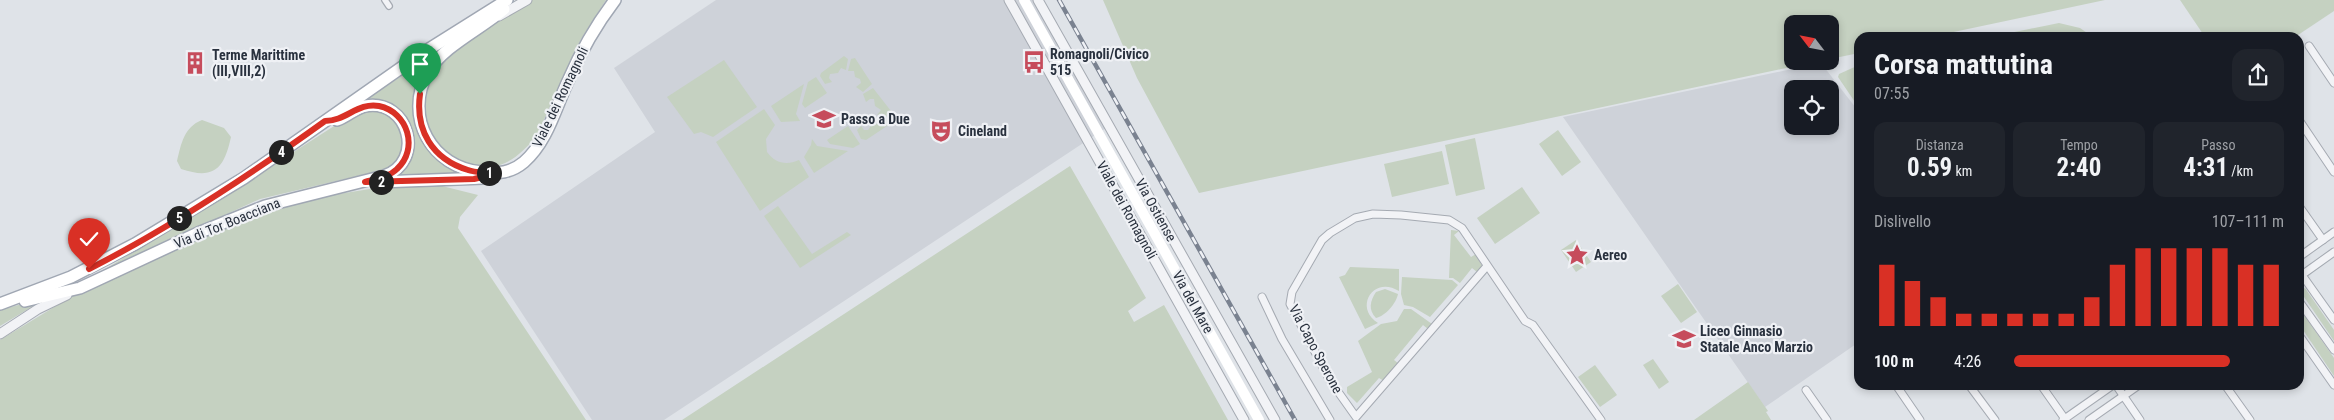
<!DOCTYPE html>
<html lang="it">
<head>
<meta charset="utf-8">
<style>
  :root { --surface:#171b24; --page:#20242c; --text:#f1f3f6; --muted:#9ea1a6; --accent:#d93025 }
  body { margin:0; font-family:"Roboto Condensed",sans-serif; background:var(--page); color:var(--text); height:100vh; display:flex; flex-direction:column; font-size:19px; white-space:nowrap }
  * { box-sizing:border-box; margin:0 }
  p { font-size:16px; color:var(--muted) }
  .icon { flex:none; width:28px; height:28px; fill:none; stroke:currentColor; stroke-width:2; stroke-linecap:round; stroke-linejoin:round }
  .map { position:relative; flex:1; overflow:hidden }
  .panel { position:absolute; left:1854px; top:32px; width:450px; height:358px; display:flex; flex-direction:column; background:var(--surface); border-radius:15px; box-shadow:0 2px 8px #0003 }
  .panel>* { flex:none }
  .needle { width:32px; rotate:302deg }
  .controls { position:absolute; left:1784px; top:15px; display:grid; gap:10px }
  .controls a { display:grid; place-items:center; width:55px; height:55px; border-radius:10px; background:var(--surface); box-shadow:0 2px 8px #0003; font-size:25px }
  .pin { position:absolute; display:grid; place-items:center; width:42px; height:42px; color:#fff; margin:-51px -21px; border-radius:50% 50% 50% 0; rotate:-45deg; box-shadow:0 0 5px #0007 }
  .pin .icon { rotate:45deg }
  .km { position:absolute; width:25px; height:25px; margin:-12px; border-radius:50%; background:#222; color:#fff; font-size:14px; line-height:25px; text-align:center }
  .round { display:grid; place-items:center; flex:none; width:52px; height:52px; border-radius:15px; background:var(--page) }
  .overview { display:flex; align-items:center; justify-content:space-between; height:85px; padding:0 20px }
  h1 { font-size:28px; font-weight:700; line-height:38px }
  .stats { display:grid; grid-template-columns:repeat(3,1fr); gap:8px; height:85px; padding:5px 20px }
  .stats div { display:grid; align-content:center; border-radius:12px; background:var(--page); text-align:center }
  .stats b { font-size:25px; font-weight:700 }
  .stats small { font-size:14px; font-weight:400 }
  .stats p { font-size:14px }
  .chart { height:140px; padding:10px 20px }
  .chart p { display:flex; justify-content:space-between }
  .chart svg { width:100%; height:90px; margin-top:5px; stroke:var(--accent); stroke-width:6 }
  ul { padding:0 20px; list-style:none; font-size:16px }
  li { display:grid; grid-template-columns:80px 60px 1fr; align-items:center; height:38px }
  li i { height:12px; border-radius:6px; background:var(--accent) }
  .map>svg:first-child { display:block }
  .built { fill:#ced2d9; fill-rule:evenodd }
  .green { fill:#c5d1c1 }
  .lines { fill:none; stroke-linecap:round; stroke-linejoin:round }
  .pedestrian-casing { stroke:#a5aab2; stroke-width:8 }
  .minor-casing { stroke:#a5aab2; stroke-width:9 }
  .tertiary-casing { stroke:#a5aab2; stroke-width:11 }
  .primary-casing { stroke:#a0a7b3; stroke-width:14 }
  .pedestrian { stroke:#f2f3f6; stroke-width:5.5 }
  .minor { stroke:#f2f3f6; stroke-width:7 }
  .tertiary { stroke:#f2f3f6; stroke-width:9 }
  .secondary { stroke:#fff; stroke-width:10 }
  .primary { stroke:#fff; stroke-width:11 }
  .rail-casing { stroke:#7a8290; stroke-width:4.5 }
  .rail { stroke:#eff1f5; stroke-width:2.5; stroke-dasharray:8; stroke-linecap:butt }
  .route-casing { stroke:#fff; stroke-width:10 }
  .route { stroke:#d93025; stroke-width:6 }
  .labels { text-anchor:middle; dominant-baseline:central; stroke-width:4.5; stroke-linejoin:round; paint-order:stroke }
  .poi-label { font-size:14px; font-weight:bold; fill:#29313e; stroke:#eff1f5; text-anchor:start }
  .street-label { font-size:14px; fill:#29313e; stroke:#eff1f5 }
</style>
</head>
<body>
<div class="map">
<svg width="2334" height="420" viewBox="0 0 2334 420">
  <rect width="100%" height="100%" fill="#dfe3e8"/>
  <g class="built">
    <polygon points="716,0 1038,0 1109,126 664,420 592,420 481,251 655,132 614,68"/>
    <path d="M1821 63 1859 112V342L1765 407 1563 117ZM1792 89H1830V126H1792Z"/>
  </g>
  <g class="green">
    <path d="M532 0H606L581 39 536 137C525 149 515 160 500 165 491 168 483 167 474 165 428 157 412 109 433 71 443 51 511 14 532 0Z"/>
    <polygon points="1103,0 2105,0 1930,37 1859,38 1859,53 1830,59 1830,24 1792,24 1792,61 1819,61 1199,193 1137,78"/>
    <polygon points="2180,0 2334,0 2334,11 2295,37 2205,37"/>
    <polygon points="2059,23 2080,28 2093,37 1990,37"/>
    <polygon points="436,53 420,78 421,137 469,173 394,175 410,155 389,104 371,100 364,101"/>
    <polygon points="844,56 848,59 846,70 841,68 838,73 830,74 829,78 832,82 825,84 820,76 821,73"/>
    <polygon points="855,58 872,84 863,92 856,87 861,83 860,79 855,77 854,71 848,71 851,59"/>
    <polygon points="724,60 757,107 713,137 701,132 694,134 667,97"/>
    <polygon points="1859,65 1859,108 1838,77 1839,74"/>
    <polygon points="816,77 827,93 805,108 802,104 808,82"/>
    <polygon points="804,84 796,114 800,121 781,122 771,106"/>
    <polygon points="873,88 891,111 890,117 877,115 881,110 875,106 874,99 870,99 866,102 863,94"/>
    <polygon points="377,107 402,125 404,151 391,168 260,199 102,271 211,205 359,110"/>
    <path d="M764 109 775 125 766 139 767 152C775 163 786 166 799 160L809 177 760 211 716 142Z"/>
    <polygon points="877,117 889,120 890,124 866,140 861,139 857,130 861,126 864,130 868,130 871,126 877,124"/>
    <path d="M202 120 224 128 231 137C224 169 214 180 181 169L177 161C181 144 184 127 202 120Z"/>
    <polygon points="848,126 860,144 853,148 830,144 827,140"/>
    <polygon points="1558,130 1581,162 1562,176 1539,144"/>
    <polygon points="1475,138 1485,189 1456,196 1445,145"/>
    <polygon points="812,139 817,146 848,151 814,173 804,157 811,145"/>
    <polygon points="1442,151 1449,184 1392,197 1384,164"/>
    <polygon points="1070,166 1146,298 1128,311 1134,322 1164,305 1228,420 682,420"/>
    <polygon points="430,183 478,195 460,217 458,228 586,420 0,420 0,340 69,298 177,248 262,212 301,200 401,184"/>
    <polygon points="1522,187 1540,213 1495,244 1477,218"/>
    <polygon points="778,206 812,254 847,232 851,235 800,268 764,216"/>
    <polygon points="1451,230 1459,231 1454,235 1471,257 1476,254 1482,266 1477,272 1472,268 1460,283 1453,278 1449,278"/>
    <polygon points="1576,240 1591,262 1576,272 1561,250"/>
    <path d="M1350 267 1399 269V291C1374 275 1353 307 1378 323L1365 329 1339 277 1345 275Z"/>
    <polygon points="1402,277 1452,280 1458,285 1430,317 1413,307 1404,305 1401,294"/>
    <polygon points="1678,284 1697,312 1681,323 1661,296"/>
    <polygon points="2305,288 2334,330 2334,341 2300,291"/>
    <path d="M1385 289 1398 294C1396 304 1385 316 1376 318 1368 310 1370 301 1376 292Z"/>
    <polygon points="33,301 35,305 0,326 0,310"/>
    <polygon points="2299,308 2334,358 2334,376 2299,324"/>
    <polygon points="1404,309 1411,309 1432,324 1428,329 1423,325 1394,360 1399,364 1384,381 1379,378 1357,403 1347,393 1347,387 1372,372 1358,341 1381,324 1397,321"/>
    <polygon points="1653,359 1669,382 1659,389 1643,365"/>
    <polygon points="1595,365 1617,395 1600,407 1578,377"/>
    <polygon points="1748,382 1768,411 1766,412 1771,420 1694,420"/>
  </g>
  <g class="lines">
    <defs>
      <polyline id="pedestrian" points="385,0 389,6"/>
      <g id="minor">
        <polyline points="2309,46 2334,83"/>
        <polyline points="2299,120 2334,172"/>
        <polyline points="2299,206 2323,240"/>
        <polyline points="2299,257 2334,232"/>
        <polyline points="1487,266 1356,417 1329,379 1290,304 1292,292 1322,240 1330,233 1355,218 1373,214 1401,215 1449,220 1462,228 1525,321 1533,325 1601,420"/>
        <polyline points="2302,275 2334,320"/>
        <polyline points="2299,277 2334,252"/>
        <polyline points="1262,297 1282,339 1330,420"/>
        <polyline points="2299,301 2334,350"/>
        <polyline points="2299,335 2334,385"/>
        <polyline points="1896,385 1920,420"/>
        <polyline points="1969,385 1995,420"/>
        <polyline points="2041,385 2065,419"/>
        <polyline points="2116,385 2140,420"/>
        <polyline points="2225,385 2250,420"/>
        <polyline points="1806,390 1827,420"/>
        <polyline points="2063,420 2113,385"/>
        <polyline points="2089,420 2139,385"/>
      </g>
      <g id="tertiary">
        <polyline points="1009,0 1244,420"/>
        <polyline points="1038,0 1275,420"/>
        <polyline points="499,16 527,0"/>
        <polyline points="0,334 38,309 67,295"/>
      </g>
      <g id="primary">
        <path d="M504 9C481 29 443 46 428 72 403 117 432 168 482 172 498 174 511 173 524 162 548 141 556 106 569 79 581 51 596 25 615 0"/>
        <polyline points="380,182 483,178"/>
        <path d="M25 301 80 288 198 233 265 206 384 176C426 162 409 98 365 106 355 108 347 117 337 120"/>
        <polyline points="0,304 71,277 135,244 244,178 418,56 507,0"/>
      </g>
    </defs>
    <use href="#pedestrian" class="pedestrian-casing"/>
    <use href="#minor" class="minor-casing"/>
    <use href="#tertiary" class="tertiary-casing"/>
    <use href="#primary" class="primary-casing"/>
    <use href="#pedestrian" class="pedestrian"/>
    <use href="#minor" class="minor"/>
    <use href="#tertiary" class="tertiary"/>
    <polyline class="secondary" points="1024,0 1259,420"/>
    <use href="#primary" class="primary"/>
    <defs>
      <polyline id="rail" points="1059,0 1295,420"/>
    </defs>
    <use href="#rail" class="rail-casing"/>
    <use href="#rail" class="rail"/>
  </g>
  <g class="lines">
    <defs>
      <path id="route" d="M89 269C172 227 250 175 325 121 346 121 358 102 379 106 408 112 419 149 397 169 389 177 376 179 365 182L474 179 495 174C486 172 476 173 468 170 432 159 415 130 420 94"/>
    </defs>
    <use href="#route" class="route-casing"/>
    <use href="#route" class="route"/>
  </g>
  <defs>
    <symbol id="bus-bare" viewBox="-9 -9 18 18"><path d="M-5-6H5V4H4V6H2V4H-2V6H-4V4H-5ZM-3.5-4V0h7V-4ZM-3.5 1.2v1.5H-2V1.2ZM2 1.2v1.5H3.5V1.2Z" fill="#c64c5c" stroke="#eff1f5" stroke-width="2.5" paint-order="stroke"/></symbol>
    <symbol id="building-bare" viewBox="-9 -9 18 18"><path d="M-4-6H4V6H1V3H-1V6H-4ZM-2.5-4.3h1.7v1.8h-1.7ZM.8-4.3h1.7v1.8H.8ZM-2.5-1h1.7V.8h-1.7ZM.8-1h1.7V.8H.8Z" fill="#c64c5c" stroke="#eff1f5" stroke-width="2.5" paint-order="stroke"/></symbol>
    <symbol id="school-bare" viewBox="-9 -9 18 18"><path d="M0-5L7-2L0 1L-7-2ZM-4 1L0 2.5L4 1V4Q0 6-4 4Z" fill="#c64c5c" stroke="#eff1f5" stroke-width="2.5" paint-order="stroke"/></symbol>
    <symbol id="theatre-bare" viewBox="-9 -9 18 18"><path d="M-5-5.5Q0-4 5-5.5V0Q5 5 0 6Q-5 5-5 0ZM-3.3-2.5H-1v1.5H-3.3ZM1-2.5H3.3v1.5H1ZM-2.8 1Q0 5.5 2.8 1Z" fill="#c64c5c" stroke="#eff1f5" stroke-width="2.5" paint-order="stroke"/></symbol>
    <symbol id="sight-bare" viewBox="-9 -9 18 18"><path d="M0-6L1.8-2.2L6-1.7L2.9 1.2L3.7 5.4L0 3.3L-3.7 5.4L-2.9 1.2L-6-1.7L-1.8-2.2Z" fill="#c64c5c" stroke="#eff1f5" stroke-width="2.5" paint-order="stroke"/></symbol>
  </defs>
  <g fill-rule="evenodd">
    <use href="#bus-bare" x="1018" y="46" width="32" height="32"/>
    <use href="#building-bare" x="179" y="47" width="32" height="32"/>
    <use href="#school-bare" x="808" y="103" width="32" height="32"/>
    <use href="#theatre-bare" x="925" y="115" width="32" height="32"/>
    <use href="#sight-bare" x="1561" y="239" width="32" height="32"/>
    <use href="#school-bare" x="1668" y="323" width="32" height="32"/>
  </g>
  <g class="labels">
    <g class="poi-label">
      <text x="1050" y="54">Romagnoli/Civico<tspan x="1050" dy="16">515</tspan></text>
      <text x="212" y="55">Terme Marittime<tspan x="212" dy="16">(III,VIII,2)</tspan></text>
      <text x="841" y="119">Passo a Due</text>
      <text x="958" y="131">Cineland</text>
      <text x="1594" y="255">Aereo</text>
      <text x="1700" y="331">Liceo Ginnasio<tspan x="1700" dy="16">Statale Anco Marzio</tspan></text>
    </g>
    <g class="street-label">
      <text transform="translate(560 97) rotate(-64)">Viale dei Romagnoli</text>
      <text transform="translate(1127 210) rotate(61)">Viale dei Romagnoli</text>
      <text transform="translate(1156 210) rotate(61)">Via Ostiense</text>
      <text transform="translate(227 223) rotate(-22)">Via di Tor Boacciana</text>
      <text transform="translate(1193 302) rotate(61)">Via del Mare</text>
      <text transform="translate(1316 349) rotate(62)">Via Capo Sperone</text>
    </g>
  </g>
</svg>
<div class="controls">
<a><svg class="needle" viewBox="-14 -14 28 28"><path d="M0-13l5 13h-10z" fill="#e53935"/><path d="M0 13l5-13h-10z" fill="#9ea1a6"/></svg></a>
<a><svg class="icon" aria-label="locate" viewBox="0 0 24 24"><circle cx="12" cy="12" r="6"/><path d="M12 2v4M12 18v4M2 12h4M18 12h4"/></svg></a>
</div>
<div class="pin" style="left:420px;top:94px;background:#1e9e55"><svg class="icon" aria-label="arrive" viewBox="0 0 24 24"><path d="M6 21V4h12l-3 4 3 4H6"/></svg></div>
<div class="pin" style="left:89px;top:269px;background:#d93025"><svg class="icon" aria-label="check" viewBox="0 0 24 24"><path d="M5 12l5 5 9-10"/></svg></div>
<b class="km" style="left:489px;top:173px">1</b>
<b class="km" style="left:381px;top:182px">2</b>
<b class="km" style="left:281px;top:152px">4</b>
<b class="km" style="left:179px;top:218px">5</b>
<section class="panel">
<div class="overview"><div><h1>Corsa mattutina</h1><p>07:55</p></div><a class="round"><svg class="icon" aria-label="share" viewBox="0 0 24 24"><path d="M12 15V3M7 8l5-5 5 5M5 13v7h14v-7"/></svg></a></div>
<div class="stats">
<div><p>Distanza</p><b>0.59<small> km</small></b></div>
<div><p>Tempo</p><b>2:40</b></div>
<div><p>Passo</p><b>4:31<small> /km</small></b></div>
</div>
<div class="chart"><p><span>Dislivello</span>107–111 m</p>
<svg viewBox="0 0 160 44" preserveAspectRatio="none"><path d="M5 44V14M15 44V22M25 44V30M35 44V38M45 44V38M55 44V38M65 44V38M75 44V38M85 44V30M95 44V14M105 44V6M115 44V6M125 44V6M135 44V6M145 44V14M155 44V14"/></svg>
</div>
<ul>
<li><b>100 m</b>4:26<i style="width:80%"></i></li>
</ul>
</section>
</div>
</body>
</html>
